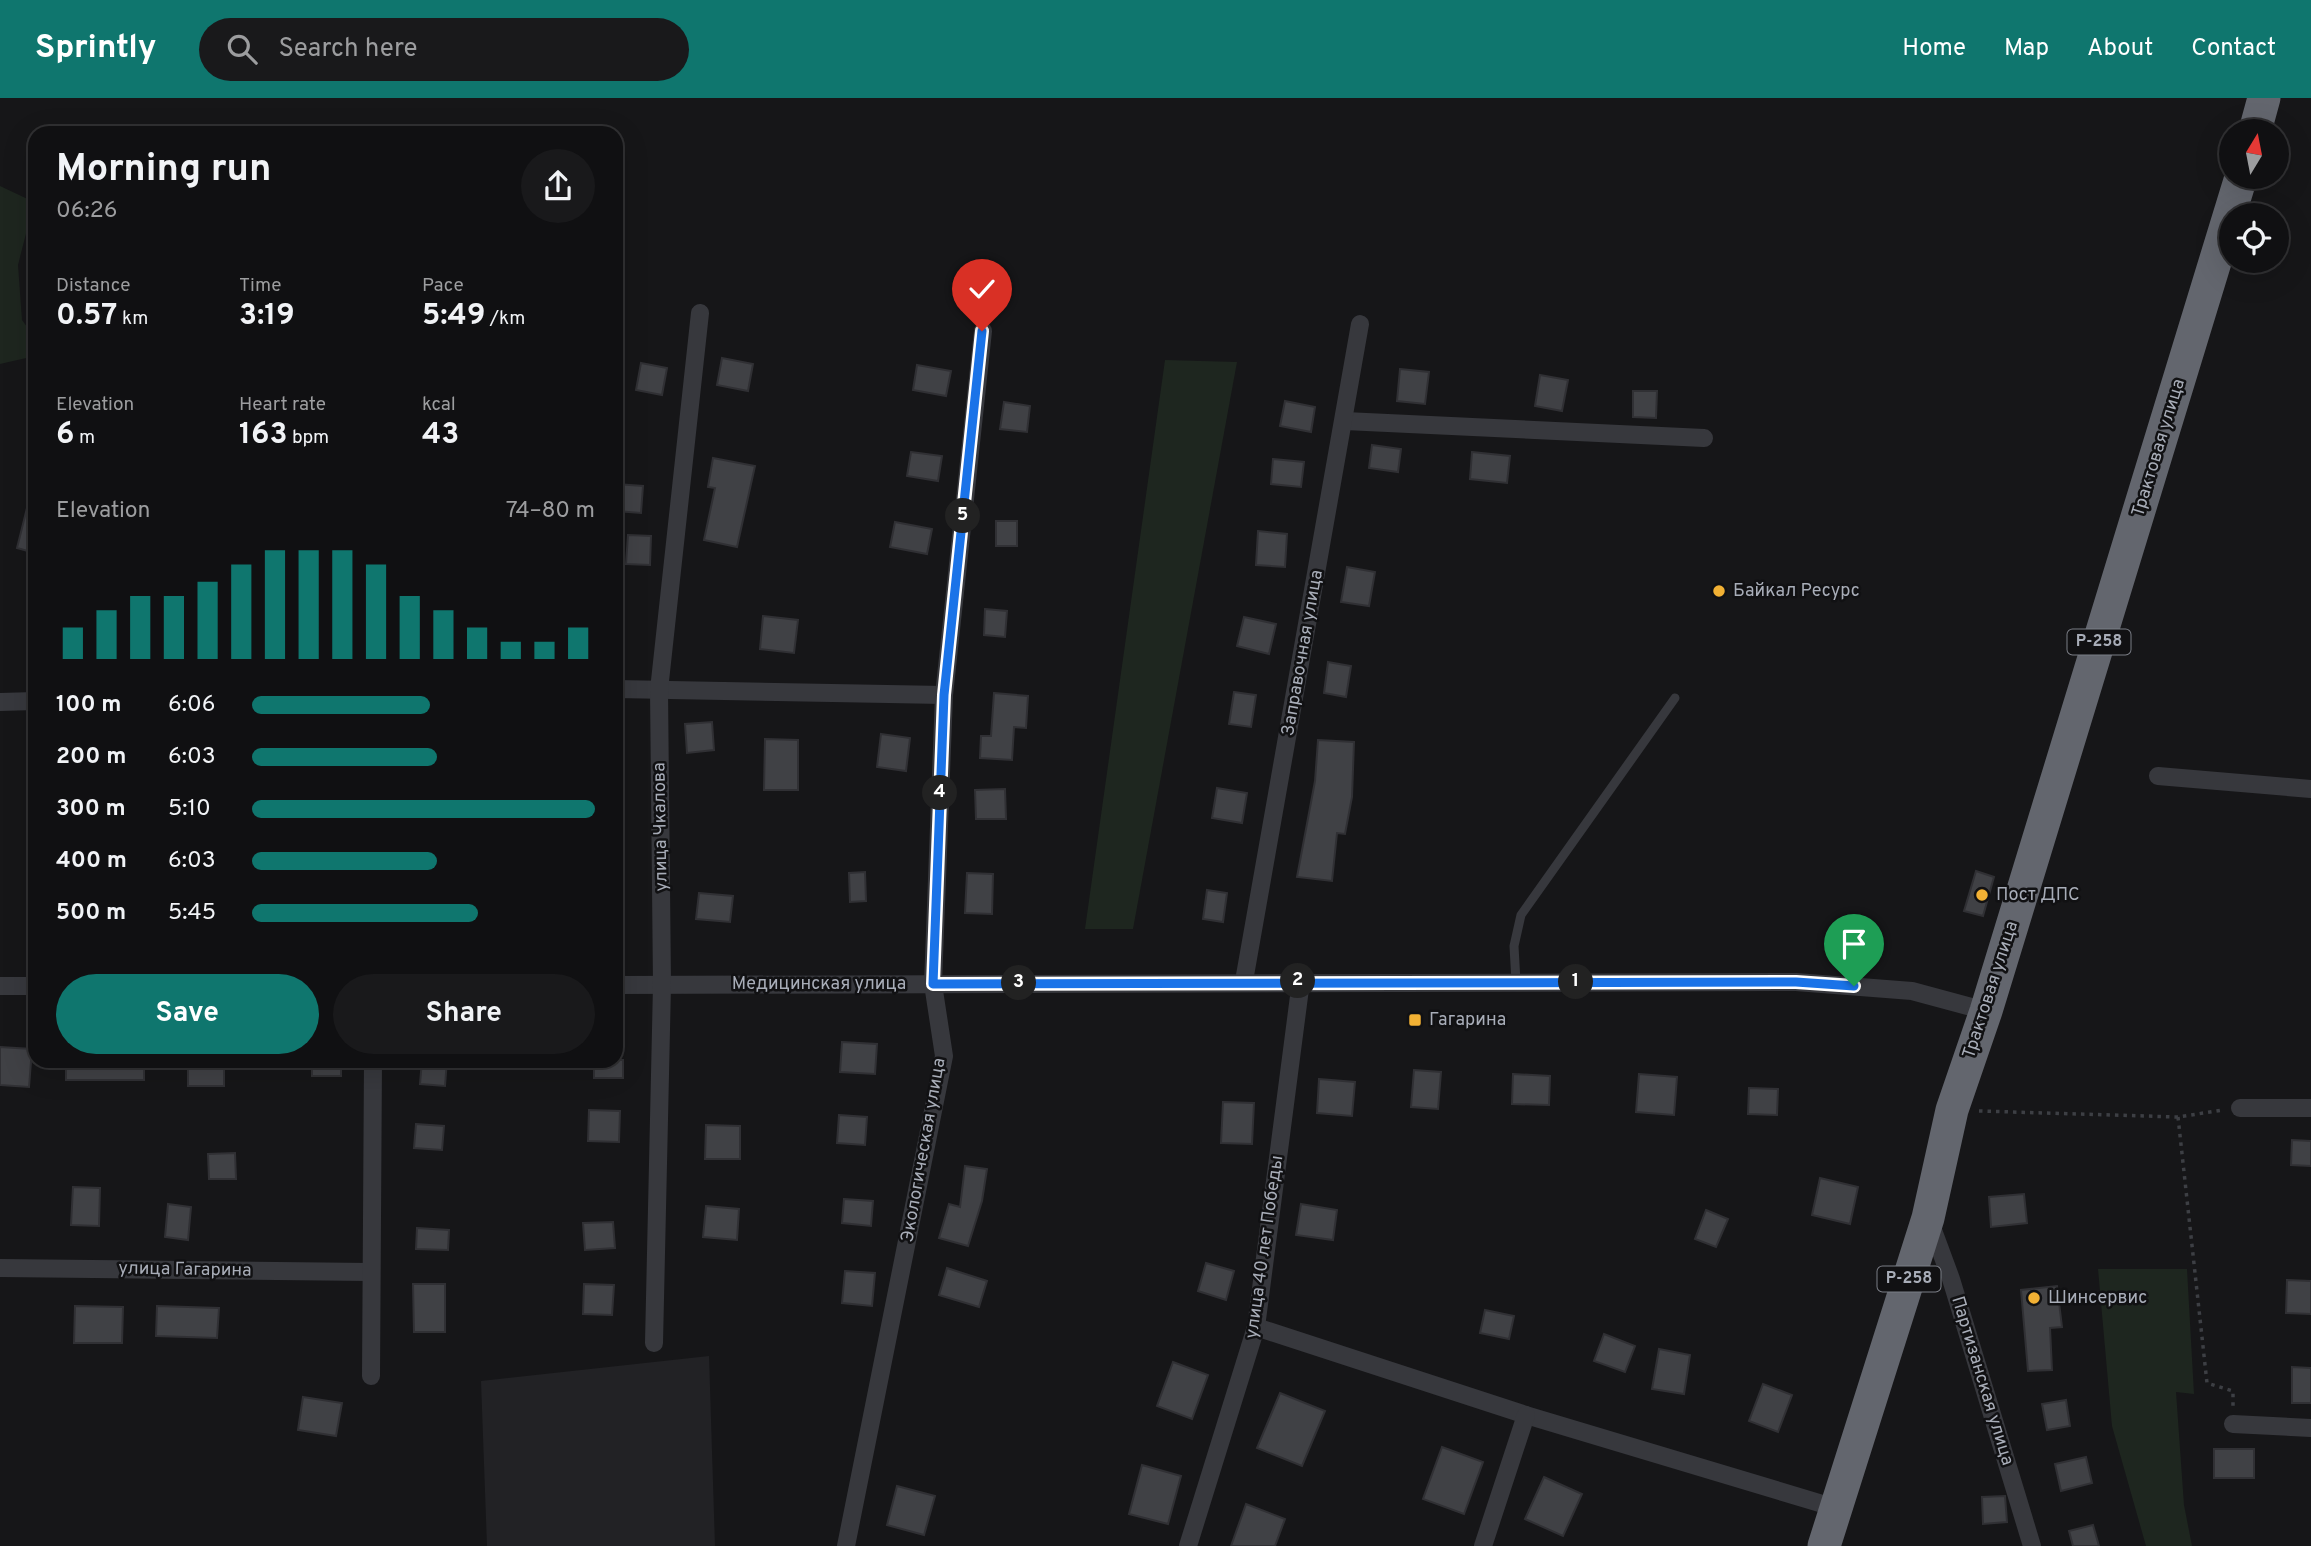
<!DOCTYPE html>
<html lang="en">
<head>
<meta charset="utf-8">
<style>
  :root { --surface:#101012; --page:#19191b; --text:#f1f3f6; --muted:#9c9d9f; --line:#303032; --accent:#0f766e }
  body { margin:0; font-family:Overpass,sans-serif; background:var(--page); color:var(--text); height:100vh; display:flex; flex-direction:column; font-size:26px; white-space:nowrap }
  * { box-sizing:border-box; margin:0 }
  p { font-size:23px; color:var(--muted) }
  .icon { flex:none; width:38px; height:38px; fill:none; stroke:currentColor; stroke-width:2; stroke-linecap:round; stroke-linejoin:round }
  .map { position:relative; flex:1; overflow:hidden }
  .details { position:absolute; left:28px; top:28px; width:595px; height:942px; display:flex; flex-direction:column; background:var(--surface); border-radius:21px; box-shadow:0 7px 28px #0002,0 0 0 2px var(--line) }
  .details>* { flex:none }
  .needle { width:46px; rotate:10deg }
  .tools { position:absolute; left:2219px; top:21px; display:grid; gap:14px }
  .tools a { display:grid; place-items:center; width:70px; height:70px; border-radius:50%; background:var(--surface); box-shadow:0 7px 28px #0002,0 0 0 2px var(--line); font-size:35px }
  .pin { position:absolute; display:grid; place-items:center; width:60px; height:60px; color:#fff; margin:-72px -30px; border-radius:50% 50% 50% 0; rotate:-45deg; box-shadow:0 0 7px #0007 }
  .pin .icon { rotate:45deg }
  .km { position:absolute; width:35px; height:35px; margin:-18px; border-radius:50%; background:#222; color:#fff; font-size:19px; line-height:35px; text-align:center }
  .round { display:grid; place-items:center; flex:none; width:74px; height:74px; border-radius:37px; background:var(--page) }
  .summary { display:flex; align-items:center; justify-content:space-between; height:119px; padding:0 28px }
  h1 { font-size:38px; font-weight:700; line-height:52px }
  .stats { display:grid; grid-template-columns:repeat(3,1fr); gap:10px; height:119px; padding:7px 28px }
  .stats div { display:grid; align-content:center }
  .stats b { font-size:30px; font-weight:700 }
  .stats small { font-size:19px; font-weight:400 }
  .stats p { font-size:19px }
  .chart { height:196px; padding:14px 28px }
  .chart p { display:flex; justify-content:space-between }
  .chart svg { width:100%; height:126px; margin-top:7px; stroke:var(--accent); stroke-width:6 }
  .cta { display:flex; gap:14px; margin-top:auto; padding:14px 28px }
  .cta a { flex:1; height:80px; border-radius:42px; background:var(--accent); color:#fff; font-size:28px; font-weight:700; line-height:80px; text-align:center }
  .cta a+a { background:var(--page); color:var(--text) }
  ul { padding:0 28px; list-style:none; font-size:23px }
  li { display:grid; grid-template-columns:112px 84px 1fr; align-items:center; height:52px }
  li i { height:18px; border-radius:9px; background:var(--accent) }
  header { display:flex; align-items:center; gap:42px; box-sizing:border-box; height:98px; padding:0 35px; background:var(--accent); color:#fff }
  header strong { font-size:33px }
  nav { display:flex; gap:38px; margin-inline-start:auto; font-size:24px }
  .search { width:490px; height:63px; background:var(--page); display:flex; align-items:center; gap:18px; box-sizing:border-box; padding:0 24px; border-radius:38px; color:var(--muted); font-size:26px }
  .map>svg:first-child { display:block }
  .built { fill:#222225 }
  .green { fill:#1e261f }
  .building { fill:#404145; stroke:#303034; stroke-width:2 }
  .lines { fill:none; stroke-linecap:round; stroke-linejoin:round }
  .path { stroke:#3d3f44; stroke-width:3.5; stroke-dasharray:3.5 5; stroke-linecap:butt }
  .lane { stroke:#37383d; stroke-width:9 }
  .street { stroke:#37383d; stroke-width:18 }
  .highway { stroke:#63666e; stroke-width:33 }
  .route-casing { stroke:#fff; stroke-width:14 }
  .route { stroke:#1a73e8; stroke-width:9 }
  .poi-dot { fill:#f2b134; stroke:#111113; stroke-width:2.5 }
  .labels { text-anchor:middle; dominant-baseline:central; stroke-width:5; stroke-linejoin:round; paint-order:stroke }
  .shield { fill:#111113; stroke:#7b7e86; stroke-width:2 }
  .shield-label { font-size:16px; font-weight:bold; fill:#a8adb8 }
  .street-label { font-size:18px; fill:#a8adb8; stroke:#111113 }
  .poi-label { font-size:18px; fill:#a8adb8; stroke:#111113; text-anchor:start }
</style>
</head>
<body>
<header>
<strong>Sprintly</strong>
<div class="search"><svg class="icon" aria-label="search" viewBox="0 0 24 24"><circle cx="10" cy="10" r="6"/><path d="M15 15l6 6"/></svg>Search here</div>
<nav><a>Home</a><a>Map</a><a>About</a><a>Contact</a></nav>
</header>
<div class="map">
<svg width="2311" height="1448" viewBox="0 0 2311 1448">
  <rect width="100%" height="100%" fill="#161618"/>
  <polygon class="built" points="709,1258 715,1448 487,1448 481,1283"/>
  <g class="green">
    <polygon points="0,88 34,104 18,167 22,222 35,240 35,258 0,266"/>
    <polygon points="1165,262 1237,264 1133,831 1085,831"/>
    <polygon points="2098,1171 2187,1171 2194,1296 2176,1294 2184,1407 2192,1448 2146,1448 2112,1328"/>
  </g>
  <g class="building">
    <polygon points="722,260 753,266 748,293 717,287"/>
    <polygon points="641,265 667,270 662,297 636,292"/>
    <polygon points="917,267 951,273 946,298 913,292"/>
    <polygon points="1400,271 1429,274 1425,306 1397,303"/>
    <polygon points="1540,277 1568,282 1562,313 1535,308"/>
    <polygon points="1633,293 1657,293 1656,320 1633,319"/>
    <polygon points="1285,303 1315,309 1311,334 1280,328"/>
    <polygon points="1004,304 1030,308 1027,334 1000,331"/>
    <polygon points="1372,347 1401,351 1398,374 1369,370"/>
    <polygon points="911,354 942,358 938,383 907,378"/>
    <polygon points="1472,354 1510,358 1507,385 1470,381"/>
    <polygon points="713,360 755,368 737,449 704,442 715,390 708,389"/>
    <polygon points="1273,361 1304,364 1301,389 1271,386"/>
    <polygon points="616,386 643,388 641,415 616,413"/>
    <polygon points="29,402 35,402 35,455 17,450"/>
    <rect x="996" y="423" width="21" height="25"/>
    <polygon points="895,424 932,431 927,456 890,449"/>
    <polygon points="1258,433 1287,436 1285,469 1256,467"/>
    <polygon points="628,437 651,438 650,467 626,466"/>
    <polygon points="1347,469 1375,474 1369,508 1341,504"/>
    <polygon points="985,511 1007,513 1005,539 984,537"/>
    <polygon points="763,518 798,522 794,555 760,551"/>
    <polygon points="1244,519 1276,526 1269,556 1237,548"/>
    <polygon points="1328,564 1351,568 1346,599 1324,595"/>
    <polygon points="1234,594 1256,597 1251,629 1229,626"/>
    <polygon points="994,595 1028,598 1026,630 1014,629 1012,662 980,660 981,638 991,638"/>
    <polygon points="712,624 714,652 687,655 685,626"/>
    <polygon points="881,636 910,640 906,673 877,669"/>
    <polygon points="765,641 798,642 798,692 764,692"/>
    <polygon points="1318,642 1354,644 1352,699 1345,736 1337,735 1332,783 1297,779 1315,683"/>
    <polygon points="1217,690 1247,695 1242,725 1212,720"/>
    <polygon points="1005,691 1006,721 976,721 975,692"/>
    <polygon points="1976,773 1994,779 1983,818 1964,813"/>
    <polygon points="865,774 866,803 850,804 849,775"/>
    <polygon points="967,775 993,776 992,816 965,815"/>
    <polygon points="1207,792 1227,795 1223,824 1203,821"/>
    <polygon points="699,795 733,798 730,824 696,821"/>
    <polygon points="842,944 877,946 875,976 840,974"/>
    <polygon points="0,949 32,951 29,989 0,987"/>
    <rect x="66" y="962" width="78" height="20"/>
    <rect x="188" y="962" width="36" height="26"/>
    <rect x="312" y="962" width="29" height="16"/>
    <polygon points="422,962 447,962 445,988 420,986"/>
    <rect x="594" y="962" width="29" height="18"/>
    <polygon points="1414,972 1441,974 1438,1011 1411,1009"/>
    <polygon points="1513,976 1550,978 1549,1007 1512,1006"/>
    <polygon points="1639,976 1677,979 1674,1017 1636,1014"/>
    <polygon points="1319,981 1355,984 1352,1018 1317,1015"/>
    <polygon points="1749,990 1778,991 1777,1017 1748,1016"/>
    <polygon points="1223,1004 1254,1005 1252,1046 1221,1045"/>
    <polygon points="589,1012 620,1013 619,1044 588,1043"/>
    <polygon points="839,1017 867,1019 865,1047 837,1045"/>
    <polygon points="416,1026 444,1028 442,1052 414,1050"/>
    <polygon points="706,1027 740,1028 740,1061 705,1061"/>
    <polygon points="2292,1042 2311,1043 2311,1068 2291,1067"/>
    <polygon points="235,1055 236,1081 209,1081 208,1056"/>
    <polygon points="965,1068 987,1071 982,1103 968,1148 939,1140 949,1106 960,1109"/>
    <polygon points="1820,1080 1858,1089 1850,1126 1812,1117"/>
    <polygon points="73,1089 100,1090 99,1128 71,1127"/>
    <polygon points="2024,1096 2027,1125 1991,1129 1989,1099"/>
    <polygon points="844,1101 873,1103 871,1128 842,1125"/>
    <polygon points="168,1106 191,1109 188,1142 165,1139"/>
    <polygon points="1301,1106 1337,1112 1333,1142 1296,1137"/>
    <polygon points="706,1108 739,1111 737,1142 703,1139"/>
    <polygon points="1706,1112 1728,1121 1716,1149 1695,1141"/>
    <polygon points="613,1124 615,1150 585,1152 583,1125"/>
    <polygon points="417,1130 449,1132 448,1152 416,1151"/>
    <polygon points="1206,1165 1234,1173 1226,1202 1198,1193"/>
    <polygon points="947,1170 987,1183 979,1209 939,1197"/>
    <polygon points="845,1173 875,1175 872,1208 842,1205"/>
    <polygon points="2287,1182 2311,1183 2311,1216 2286,1215"/>
    <polygon points="413,1186 445,1186 445,1234 414,1234"/>
    <polygon points="584,1186 614,1187 612,1217 583,1216"/>
    <polygon points="2057,1188 2062,1229 2050,1230 2052,1272 2028,1273 2021,1192"/>
    <polygon points="75,1208 123,1209 122,1245 74,1245"/>
    <polygon points="157,1208 219,1210 217,1240 156,1238"/>
    <polygon points="1485,1212 1514,1218 1509,1241 1480,1235"/>
    <polygon points="1604,1236 1635,1248 1625,1274 1594,1263"/>
    <polygon points="1659,1251 1690,1257 1684,1296 1652,1291"/>
    <polygon points="1173,1264 1208,1277 1192,1321 1157,1308"/>
    <polygon points="2292,1269 2311,1270 2311,1305 2292,1305"/>
    <polygon points="1763,1286 1792,1297 1778,1334 1749,1323"/>
    <polygon points="1280,1295 1325,1313 1302,1368 1257,1350"/>
    <polygon points="303,1299 342,1305 336,1338 298,1332"/>
    <polygon points="2066,1302 2070,1328 2047,1332 2042,1306"/>
    <polygon points="1442,1349 1483,1364 1464,1416 1423,1401"/>
    <rect x="2214" y="1351" width="40" height="29"/>
    <polygon points="2086,1359 2092,1385 2061,1393 2055,1366"/>
    <polygon points="1142,1367 1181,1378 1168,1426 1129,1416"/>
    <polygon points="1544,1379 1582,1396 1563,1438 1525,1421"/>
    <polygon points="897,1388 935,1398 924,1437 887,1427"/>
    <polygon points="2005,1398 2007,1424 1983,1426 1982,1399"/>
    <polygon points="1246,1406 1285,1421 1275,1448 1231,1448"/>
    <polygon points="2093,1427 2099,1448 2073,1448 2069,1433"/>
  </g>
  <g class="lines">
    <g class="path">
      <polyline points="1979,1013 2178,1019 2223,1012"/>
      <polyline points="2178,1019 2207,1285 2233,1293 2233,1308"/>
    </g>
    <polyline class="lane" points="1516,884 1514,848 1521,817 1675,600"/>
    <g class="street">
      <polyline points="1345,323 1704,340"/>
      <polyline points="616,591 944,597"/>
      <polyline points="0,604 35,603"/>
      <polyline points="2158,678 2311,691"/>
      <polyline points="1244,883 1360,226"/>
      <polyline points="616,887 1796,884 1912,893 1986,913"/>
      <polyline points="0,888 35,888"/>
      <polyline points="2240,1010 2311,1010"/>
      <polyline points="1930,1124 1951,1181 2032,1448"/>
      <polyline points="0,1170 370,1174"/>
      <polyline points="1256,1229 1526,1317 1836,1410"/>
      <polyline points="654,1245 662,887 659,592 700,215"/>
      <polyline points="371,1278 373,962"/>
      <polyline points="2233,1326 2311,1330"/>
      <polyline points="846,1448 944,958 933,886 944,597 983,233"/>
      <polyline points="1188,1448 1256,1229 1301,883"/>
      <polyline points="1483,1448 1526,1317"/>
    </g>
    <g class="highway">
      <polyline points="2255,33 2264,0"/>
      <polyline points="1824,1448 1928,1120 1952,1012 1986,913 2241,79"/>
    </g>
  </g>
  <g class="lines">
    <defs>
      <polyline id="route" points="982,233 944,597 933,886 1796,884 1854,888"/>
    </defs>
    <use href="#route" class="route-casing"/>
    <use href="#route" class="route"/>
  </g>
  <g class="poi-dot">
    <circle cx="1719" cy="493" r="7"/>
    <circle cx="1982" cy="797" r="7"/>
    <rect x="1408" y="915" width="14" height="14" rx="3.5"/>
    <circle cx="2034" cy="1200" r="7"/>
  </g>
  <g class="labels">
    <g class="shield">
      <rect x="2067.5" y="531.5" width="63" height="25" rx="5"/>
      <rect x="1877.5" y="1168.5" width="63" height="25" rx="5"/>
    </g>
    <g class="shield-label">
      <text x="2099" y="544">Р-258</text>
      <text x="1909" y="1181">Р-258</text>
    </g>
    <g class="street-label">
      <text transform="translate(2159 350) rotate(-73)">Трактовая улица</text>
      <text transform="translate(1303 555) rotate(-80)">Заправочная улица</text>
      <text transform="translate(661 729) rotate(-91)">улица Чкалова</text>
      <text x="819" y="886">Медицинская улица</text>
      <text transform="translate(1991 892) rotate(-72)">Трактовая улица</text>
      <text transform="translate(924 1052) rotate(-80)">Экологическая улица</text>
      <text transform="translate(1265 1149) rotate(-82)">улица 40 лет Победы</text>
      <text transform="translate(185 1172) rotate(1)">улица Гагарина</text>
      <text transform="translate(1982 1283) rotate(73)">Партизанская улица</text>
    </g>
    <g class="poi-label">
      <text x="1733" y="493">Байкал Ресурс</text>
      <text x="1996" y="797">Пост ДПС</text>
      <text x="1429" y="922">Гагарина</text>
      <text x="2048" y="1200">Шинсервис</text>
    </g>
  </g>
</svg>
<div class="tools">
<a><svg class="needle" viewBox="-14 -14 28 28"><path d="M0-13l5 13h-10z" fill="#e53935"/><path d="M0 13l5-13h-10z" fill="#9c9d9f"/></svg></a>
<a><svg class="icon" aria-label="locate" viewBox="0 0 24 24"><circle cx="12" cy="12" r="6"/><path d="M12 2v4M12 18v4M2 12h4M18 12h4"/></svg></a>
</div>
<div class="pin" style="left:1854px;top:888px;background:#1e9e55"><svg class="icon" aria-label="arrive" viewBox="0 0 24 24"><path d="M6 21V4h12l-3 4 3 4H6"/></svg></div>
<div class="pin" style="left:982px;top:233px;background:#d93025"><svg class="icon" aria-label="check" viewBox="0 0 24 24"><path d="M5 12l5 5 9-10"/></svg></div>
<b class="km" style="left:1576px;top:884px">1</b>
<b class="km" style="left:1298px;top:883px">2</b>
<b class="km" style="left:1019px;top:885px">3</b>
<b class="km" style="left:940px;top:695px">4</b>
<b class="km" style="left:963px;top:418px">5</b>
<section class="details">
<div class="summary"><div><h1>Morning run</h1><p>06:26</p></div><a class="round"><svg class="icon" aria-label="share" viewBox="0 0 24 24"><path d="M12 15V3M7 8l5-5 5 5M5 13v7h14v-7"/></svg></a></div>
<div class="stats">
<div><p>Distance</p><b>0.57<small> km</small></b></div>
<div><p>Time</p><b>3:19</b></div>
<div><p>Pace</p><b>5:49<small> /km</small></b></div>
</div>
<div class="stats">
<div><p>Elevation</p><b>6<small> m</small></b></div>
<div><p>Heart rate</p><b>163<small> bpm</small></b></div>
<div><p>kcal</p><b>43</b></div>
</div>
<div class="chart"><p><span>Elevation</span>74–80 m</p>
<svg viewBox="0 0 160 44" preserveAspectRatio="none"><path d="M5 44V33M15 44V27M25 44V22M35 44V22M45 44V17M55 44V11M65 44V6M75 44V6M85 44V6M95 44V11M105 44V22M115 44V27M125 44V33M135 44V38M145 44V38M155 44V33"/></svg>
</div>
<ul>
<li><b>100 m</b>6:06<i style="width:52%"></i></li>
<li><b>200 m</b>6:03<i style="width:54%"></i></li>
<li><b>300 m</b>5:10<i style="width:100%"></i></li>
<li><b>400 m</b>6:03<i style="width:54%"></i></li>
<li><b>500 m</b>5:45<i style="width:66%"></i></li>
</ul>
<div class="cta"><a>Save</a><a>Share</a></div>
</section>
</div>
</body>
</html>
